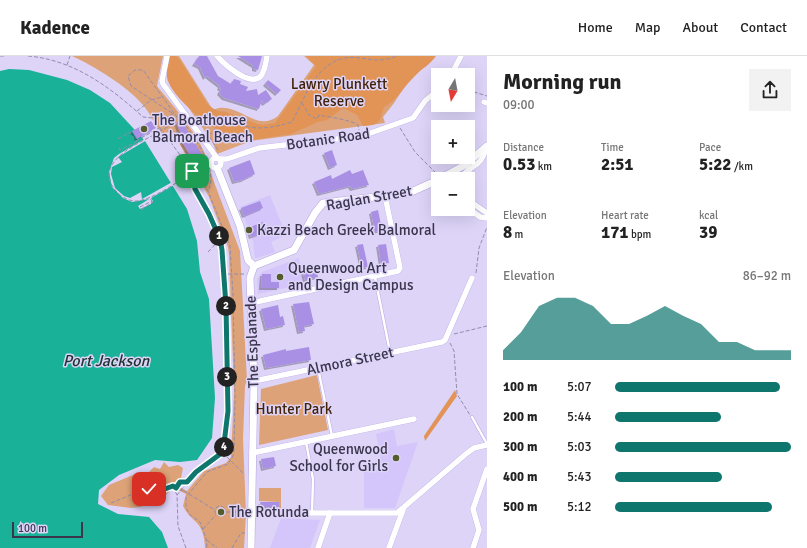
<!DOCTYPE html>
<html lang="en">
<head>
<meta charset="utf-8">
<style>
  :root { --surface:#fff; --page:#f2f2f2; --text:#222; --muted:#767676; --line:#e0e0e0; --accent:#0f766e }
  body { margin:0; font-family:Signika,sans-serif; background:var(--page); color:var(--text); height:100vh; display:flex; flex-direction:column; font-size:15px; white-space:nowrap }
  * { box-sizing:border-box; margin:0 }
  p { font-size:13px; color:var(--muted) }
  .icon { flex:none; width:22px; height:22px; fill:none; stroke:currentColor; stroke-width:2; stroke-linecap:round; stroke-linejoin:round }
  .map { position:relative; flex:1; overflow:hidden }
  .side { display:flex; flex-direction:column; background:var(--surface); width:320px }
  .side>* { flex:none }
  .needle { width:26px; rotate:190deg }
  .fabs { position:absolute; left:431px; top:12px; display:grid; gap:8px }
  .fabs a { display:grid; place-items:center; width:44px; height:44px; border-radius:0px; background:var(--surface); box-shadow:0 4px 16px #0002; font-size:20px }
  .scale { position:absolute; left:12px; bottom:10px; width:71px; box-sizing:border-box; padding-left:4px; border:2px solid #3b354c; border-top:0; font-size:11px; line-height:14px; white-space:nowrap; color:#3b354c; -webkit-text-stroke:3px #ddd4f8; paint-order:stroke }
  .pin { position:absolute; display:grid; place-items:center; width:34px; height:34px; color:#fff; margin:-17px; border-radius:8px; box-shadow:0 2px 6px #0006 }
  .km { position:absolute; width:20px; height:20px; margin:-10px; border-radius:50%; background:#222; color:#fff; font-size:11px; line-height:20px; text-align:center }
  .round { display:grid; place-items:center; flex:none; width:42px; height:42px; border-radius:0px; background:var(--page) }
  .overview { display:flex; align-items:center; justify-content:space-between; height:68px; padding:0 16px }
  h1 { font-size:22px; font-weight:700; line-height:30px }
  .figures { display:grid; grid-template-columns:repeat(3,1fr); gap:6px; height:68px; padding:4px 16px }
  .figures div { display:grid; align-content:center }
  .figures b { font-size:17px; font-weight:700 }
  .figures small { font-size:11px; font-weight:400 }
  .figures p { font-size:11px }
  .chart { height:112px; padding:8px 16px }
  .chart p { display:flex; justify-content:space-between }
  .chart svg { width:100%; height:72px; margin-top:4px; fill:var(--accent); opacity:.7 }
  ul { padding:0 16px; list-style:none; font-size:13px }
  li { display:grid; grid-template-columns:64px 48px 1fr; align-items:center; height:30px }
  li i { height:10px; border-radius:5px; background:var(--accent) }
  header { display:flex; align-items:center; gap:24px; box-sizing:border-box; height:56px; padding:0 20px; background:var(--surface); border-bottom:1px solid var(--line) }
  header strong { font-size:19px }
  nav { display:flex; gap:22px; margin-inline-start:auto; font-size:14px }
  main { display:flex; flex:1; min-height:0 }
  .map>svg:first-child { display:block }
  .built { fill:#d4c6fb }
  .green { fill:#dda277 }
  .forest { fill:#e29457 }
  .water { fill:#19b198 }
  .pier { fill:#ddd4f8 }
  .building { fill:#a990e4; filter:url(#shadow) }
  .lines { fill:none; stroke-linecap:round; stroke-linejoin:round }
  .service-casing { stroke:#b6a6e0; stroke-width:3.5 }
  .minor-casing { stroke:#b6a6e0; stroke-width:6 }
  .tertiary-casing { stroke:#b6a6e0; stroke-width:8 }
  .path { stroke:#938caa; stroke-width:1; stroke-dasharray:4 2; stroke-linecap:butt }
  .service { stroke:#fff; stroke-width:2.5 }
  .minor { stroke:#fff; stroke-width:5.5 }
  .tertiary { stroke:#fff; stroke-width:7 }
  .path-bridge { stroke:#938caa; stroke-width:1; stroke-dasharray:4 2; stroke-linecap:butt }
  .route-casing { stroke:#fff; stroke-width:8 }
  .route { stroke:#0f766e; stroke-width:5 }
  .poi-dot { fill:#535c2a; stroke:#ddd4f8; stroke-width:1.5 }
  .labels { text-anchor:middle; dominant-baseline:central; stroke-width:3; stroke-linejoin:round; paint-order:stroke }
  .park-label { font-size:15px; fill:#422309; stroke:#ddd4f8 }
  .poi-label { font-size:15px; fill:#3b354c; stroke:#ddd4f8; text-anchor:start }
  .street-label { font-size:15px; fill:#3b354c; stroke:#ddd4f8 }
  .water-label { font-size:16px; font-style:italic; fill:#1d332e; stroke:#ddd4f8 }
</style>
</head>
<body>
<header>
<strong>Kadence</strong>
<nav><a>Home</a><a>Map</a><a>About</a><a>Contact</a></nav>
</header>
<main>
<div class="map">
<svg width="487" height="492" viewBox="0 0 487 492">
  <defs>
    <filter id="shadow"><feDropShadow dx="-2" dy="2" stdDeviation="0" flood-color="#0004"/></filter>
  </defs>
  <rect width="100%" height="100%" fill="#ddd4f8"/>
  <g class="built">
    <polygon points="270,139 286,179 271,186 275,196 257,202 255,202 253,185 240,151"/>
    <polygon points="299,202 304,228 258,238 257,223 262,216"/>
    <polygon points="394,373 397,390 418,386 395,452 364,452 364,416 383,414 376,378"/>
    <polygon points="281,462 320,464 310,492 270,492"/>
  </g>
  <g class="green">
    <path d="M72 0H163L157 30C173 50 206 86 208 110L240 195 247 324 245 330 243 383 246 457 244 492H205C205 485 203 473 197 467 191 461 187 458 183 450L186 438 174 432 162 442 140 451 131 452 108 449 101 440 109 429 133 419 135 421 147 418 154 411 160 413 164 406 169 411 178 409 183 412 181 422 176 429 187 435 204 415 226 407 231 401 234 335 229 199 228 191 209 141 173 76 161 77C155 68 150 57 143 49 127 30 94 10 72 0Z"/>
    <path d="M171 0H179L213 54C237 43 255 78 278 60L314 9 304 0H413L421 5 394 47 383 61 385 67 251 85 217 98 213 87 170 25Z"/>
    <polygon points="317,319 328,374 259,389 261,333"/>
    <polygon points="259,432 281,432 281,452 279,452 279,446 259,445"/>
  </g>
  <g class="forest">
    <path d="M169 0H176L180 4 208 49 217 55 226 56 257 68 263 69 275 67 316 10 306 0H436C430 9 422 12 415 20 404 30 398 44 384 51 379 66 381 69 363 70L357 59 343 52 327 64 318 66 291 78 239 86C218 77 176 47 168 25 165 17 168 7 169 0Z"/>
    <polygon points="455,334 457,340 425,385 424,380"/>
  </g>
  <polygon class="water" points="9,13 29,14 67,24 90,34 110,47 145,85 187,153 197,185 200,216 209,243 215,342 212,382 197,404 180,406 155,404 119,419 99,434 98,448 118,458 149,461 162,476 168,492 0,492 0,15"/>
  <polygon class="pier" points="146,82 147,84 118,101 122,106 112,111 111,118 115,132 124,140 130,142 141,136 142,143 174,125 176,128 151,142 153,145 151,147 151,148 140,153 138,150 149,143 132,146 123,142 112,131 109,116 114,102 119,98"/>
  <g class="building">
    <polygon points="199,0 207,0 218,20 231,28 234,23 241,25 240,28 248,31 246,35 257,33 258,39 266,34 272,43 264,48 262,44 259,53 224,42 219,37 221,33 219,32 220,30 207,20 205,22 200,11 194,8"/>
    <polygon points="238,0 262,0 258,14 254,13 254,10"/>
    <polygon points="268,24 281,34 277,38 265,28"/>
    <polygon points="181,64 205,103 195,108 181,84 183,83 176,67"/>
    <polygon points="151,65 156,72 137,83 132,75"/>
    <polygon points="332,94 337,109 330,112 324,97"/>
    <polygon points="250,104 255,118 243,124 234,126 229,112"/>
    <polygon points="350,114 352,118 363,114 369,129 352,133 350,130 319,138 314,126 331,119 332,123"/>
    <polygon points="260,145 263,152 244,160 241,152"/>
    <polygon points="378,154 382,174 375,176 371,156"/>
    <polygon points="263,166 267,175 251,181 248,172"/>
    <polygon points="363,188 368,211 362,212 357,189"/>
    <polygon points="386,188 389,207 381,208 378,189"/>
    <polygon points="316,213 318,221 305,224 303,216"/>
    <polygon points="262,218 271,218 271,226 279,226 279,232 261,232"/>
    <polygon points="309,246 314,268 304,270 305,275 299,276 293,248"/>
    <polygon points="278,249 280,261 283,260 285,269 266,273 261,253"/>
    <polygon points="309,291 311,304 266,312 263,299 286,293 286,295"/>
    <polygon points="274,401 276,410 263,413 261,403"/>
    <polygon points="260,446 279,446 279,451 261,451"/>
  </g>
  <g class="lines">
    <defs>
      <g id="service">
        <polyline points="375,221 390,296"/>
        <polyline points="318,312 332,380"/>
        <polyline points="472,361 487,388"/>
        <polyline points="306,386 313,423 312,457"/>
      </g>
      <g id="minor">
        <polyline points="167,0 162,25 163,28 217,102"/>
        <path d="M217 0C224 8 248 30 260 21 265 16 266 6 267 0"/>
        <polyline points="451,19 461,0"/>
        <polyline points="484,46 487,47"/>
        <circle cx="216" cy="107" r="5"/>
        <polyline points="219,103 227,103 259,92 362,80 413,62 425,45 438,34"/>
        <path d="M461 123C468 108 482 113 486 91"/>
        <polyline points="466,123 469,115"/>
        <polyline points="468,144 487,157"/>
        <polyline points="468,152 480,161 487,162"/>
        <polyline points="251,247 398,215 400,212 385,140"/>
        <polyline points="254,325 442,286 445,284 472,222"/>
        <polyline points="252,397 414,363"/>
        <polyline points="253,457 397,457 467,397 474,392 487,389"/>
        <polyline points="318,492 330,457"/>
        <polyline points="389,492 403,454"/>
        <polyline points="473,492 479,474 473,453 487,413"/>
      </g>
      <g id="tertiary">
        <polyline points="217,112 240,170 248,204 254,210"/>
        <polyline points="439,123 465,109 487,90"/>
        <polyline points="254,210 294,194 315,157 323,147 409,137 438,124"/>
        <polyline points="251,492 254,325 250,222 254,210"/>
      </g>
    </defs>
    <use href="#service" class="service-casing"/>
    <use href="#minor" class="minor-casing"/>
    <use href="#tertiary" class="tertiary-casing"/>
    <g class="path">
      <polyline points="0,0 5,0"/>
      <path d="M28 0C74 4 110 31 143 61L153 62 157 68 154 70"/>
      <polyline points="67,9 70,0"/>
      <polyline points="468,34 487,40"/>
      <path d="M302 47 309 59 317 63 319 59C329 61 351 64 358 69L359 74"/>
      <polyline points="137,55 151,44 162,41"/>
      <polyline points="172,57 131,30 128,20 135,14 143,14 174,57 176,55"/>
      <path d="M186 70C197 86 219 115 208 135"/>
      <polyline points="400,72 415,96 437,118"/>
      <polyline points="159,76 174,67"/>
      <polyline points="118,83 130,76 136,86 120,94 119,91"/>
      <polyline points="136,85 159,72"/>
      <path d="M218 94 208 79 214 76 217 60C248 73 259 76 292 66 304 43 316 7 345 2 356 0 368 4 379 4 385 4 392 2 397 0"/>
      <polyline points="140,151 152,145 149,141"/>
      <polyline points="141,154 153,146"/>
      <polyline points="208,196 221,182 226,180"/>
      <polyline points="476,217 479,192 487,171"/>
      <polyline points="228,218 244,218"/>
      <polyline points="454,278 487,270"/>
      <polyline points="450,287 454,295 457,338 470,359"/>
      <polyline points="223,397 244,418"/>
      <polyline points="184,435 215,454"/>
      <polyline points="177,439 175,435 180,426 186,426"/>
      <polyline points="111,447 143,434 162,434 173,430 180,434"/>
      <circle cx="220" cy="455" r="5"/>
      <polyline points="226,456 244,456"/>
      <polyline points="203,473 216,459"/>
      <polyline points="207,484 217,492"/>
      <polyline points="186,492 178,470 177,439 196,416 223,396 228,355 227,279 222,194 220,183 195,133 192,115 157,68 174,57 177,61 175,67 177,81 208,135 230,190 233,239 235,341 234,394 233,400 228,408 207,416 186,441 186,451 189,458 200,466 206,482 207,492"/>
      <polyline points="232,492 241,477 245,477"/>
    </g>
    <use href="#service" class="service"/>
    <use href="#minor" class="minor"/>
    <use href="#tertiary" class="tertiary"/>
    <g class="path-bridge">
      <path d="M159 76C140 87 91 106 116 135 121 141 130 146 138 145 156 142 180 124 195 115"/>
      <polyline points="180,434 184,435"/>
    </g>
  </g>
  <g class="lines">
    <defs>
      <polyline id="route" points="149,433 162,434 173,430 176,432 180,426 187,426 196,416 223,396 228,355 226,250 222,194 220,183 209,158 195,133 192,115"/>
    </defs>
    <use href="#route" class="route-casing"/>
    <use href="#route" class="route"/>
  </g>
  <g class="poi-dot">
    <circle cx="144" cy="73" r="4"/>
    <circle cx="249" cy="174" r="4"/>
    <circle cx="280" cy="221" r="4"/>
    <circle cx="396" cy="402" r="4"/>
    <circle cx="221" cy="456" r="4"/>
  </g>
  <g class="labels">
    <g class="park-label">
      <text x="339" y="28">Lawry Plunkett<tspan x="339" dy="17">Reserve</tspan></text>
      <text x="294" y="353">Hunter Park</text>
    </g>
    <g class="poi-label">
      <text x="152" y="64">The Boathouse<tspan x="152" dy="17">Balmoral Beach</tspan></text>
      <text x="257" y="174">Kazzi Beach Greek Balmoral</text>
      <text x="288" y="212">Queenwood Art<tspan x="288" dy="17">and Design Campus</tspan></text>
      <text x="388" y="393" text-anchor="end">Queenwood<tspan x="388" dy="17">School for Girls</tspan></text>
      <text x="229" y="456">The Rotunda</text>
    </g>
    <g class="street-label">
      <text transform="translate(328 83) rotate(-8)">Botanic Road</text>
      <text transform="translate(369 142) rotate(-10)">Raglan Street</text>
      <text transform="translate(252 286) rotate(-92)">The Esplanade</text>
      <text transform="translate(350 305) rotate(-12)">Almora Street</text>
    </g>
    <g class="water-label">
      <text x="106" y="305">Port Jackson</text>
    </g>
  </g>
</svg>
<div class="fabs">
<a><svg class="needle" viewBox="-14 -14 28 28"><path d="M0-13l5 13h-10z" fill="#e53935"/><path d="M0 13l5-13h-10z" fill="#767676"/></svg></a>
<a>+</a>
<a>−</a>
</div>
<div class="scale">100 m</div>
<div class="pin" style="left:192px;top:115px;background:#1e9e55"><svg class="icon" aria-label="arrive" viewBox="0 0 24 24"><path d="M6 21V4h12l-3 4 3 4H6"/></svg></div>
<div class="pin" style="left:149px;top:433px;background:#d93025"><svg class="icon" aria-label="check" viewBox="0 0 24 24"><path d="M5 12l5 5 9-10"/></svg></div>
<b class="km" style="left:219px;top:180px">1</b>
<b class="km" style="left:226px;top:250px">2</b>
<b class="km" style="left:227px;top:321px">3</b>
<b class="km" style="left:224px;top:391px">4</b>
</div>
<section class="side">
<div class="overview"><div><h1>Morning run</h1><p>09:00</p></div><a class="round"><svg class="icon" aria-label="share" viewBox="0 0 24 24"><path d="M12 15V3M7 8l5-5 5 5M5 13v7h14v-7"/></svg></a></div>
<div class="figures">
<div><p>Distance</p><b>0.53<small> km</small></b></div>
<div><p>Time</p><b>2:51</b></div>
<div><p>Pace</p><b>5:22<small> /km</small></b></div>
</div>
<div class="figures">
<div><p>Elevation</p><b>8<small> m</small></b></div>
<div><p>Heart rate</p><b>171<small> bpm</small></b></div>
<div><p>kcal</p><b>39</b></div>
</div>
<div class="chart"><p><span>Elevation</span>86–92 m</p>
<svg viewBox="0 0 160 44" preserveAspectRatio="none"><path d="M0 44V38L10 27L20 11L30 6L40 6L50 11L60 22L70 22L80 17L90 11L100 17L110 22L120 33L130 33L140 38L150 38L160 38V44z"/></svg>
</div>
<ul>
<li><b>100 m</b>5:07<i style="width:94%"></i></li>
<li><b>200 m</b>5:44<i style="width:60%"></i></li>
<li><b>300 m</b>5:03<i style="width:100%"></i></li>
<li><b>400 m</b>5:43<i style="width:61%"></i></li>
<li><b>500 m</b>5:12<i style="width:89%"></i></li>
</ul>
</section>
</main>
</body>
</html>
